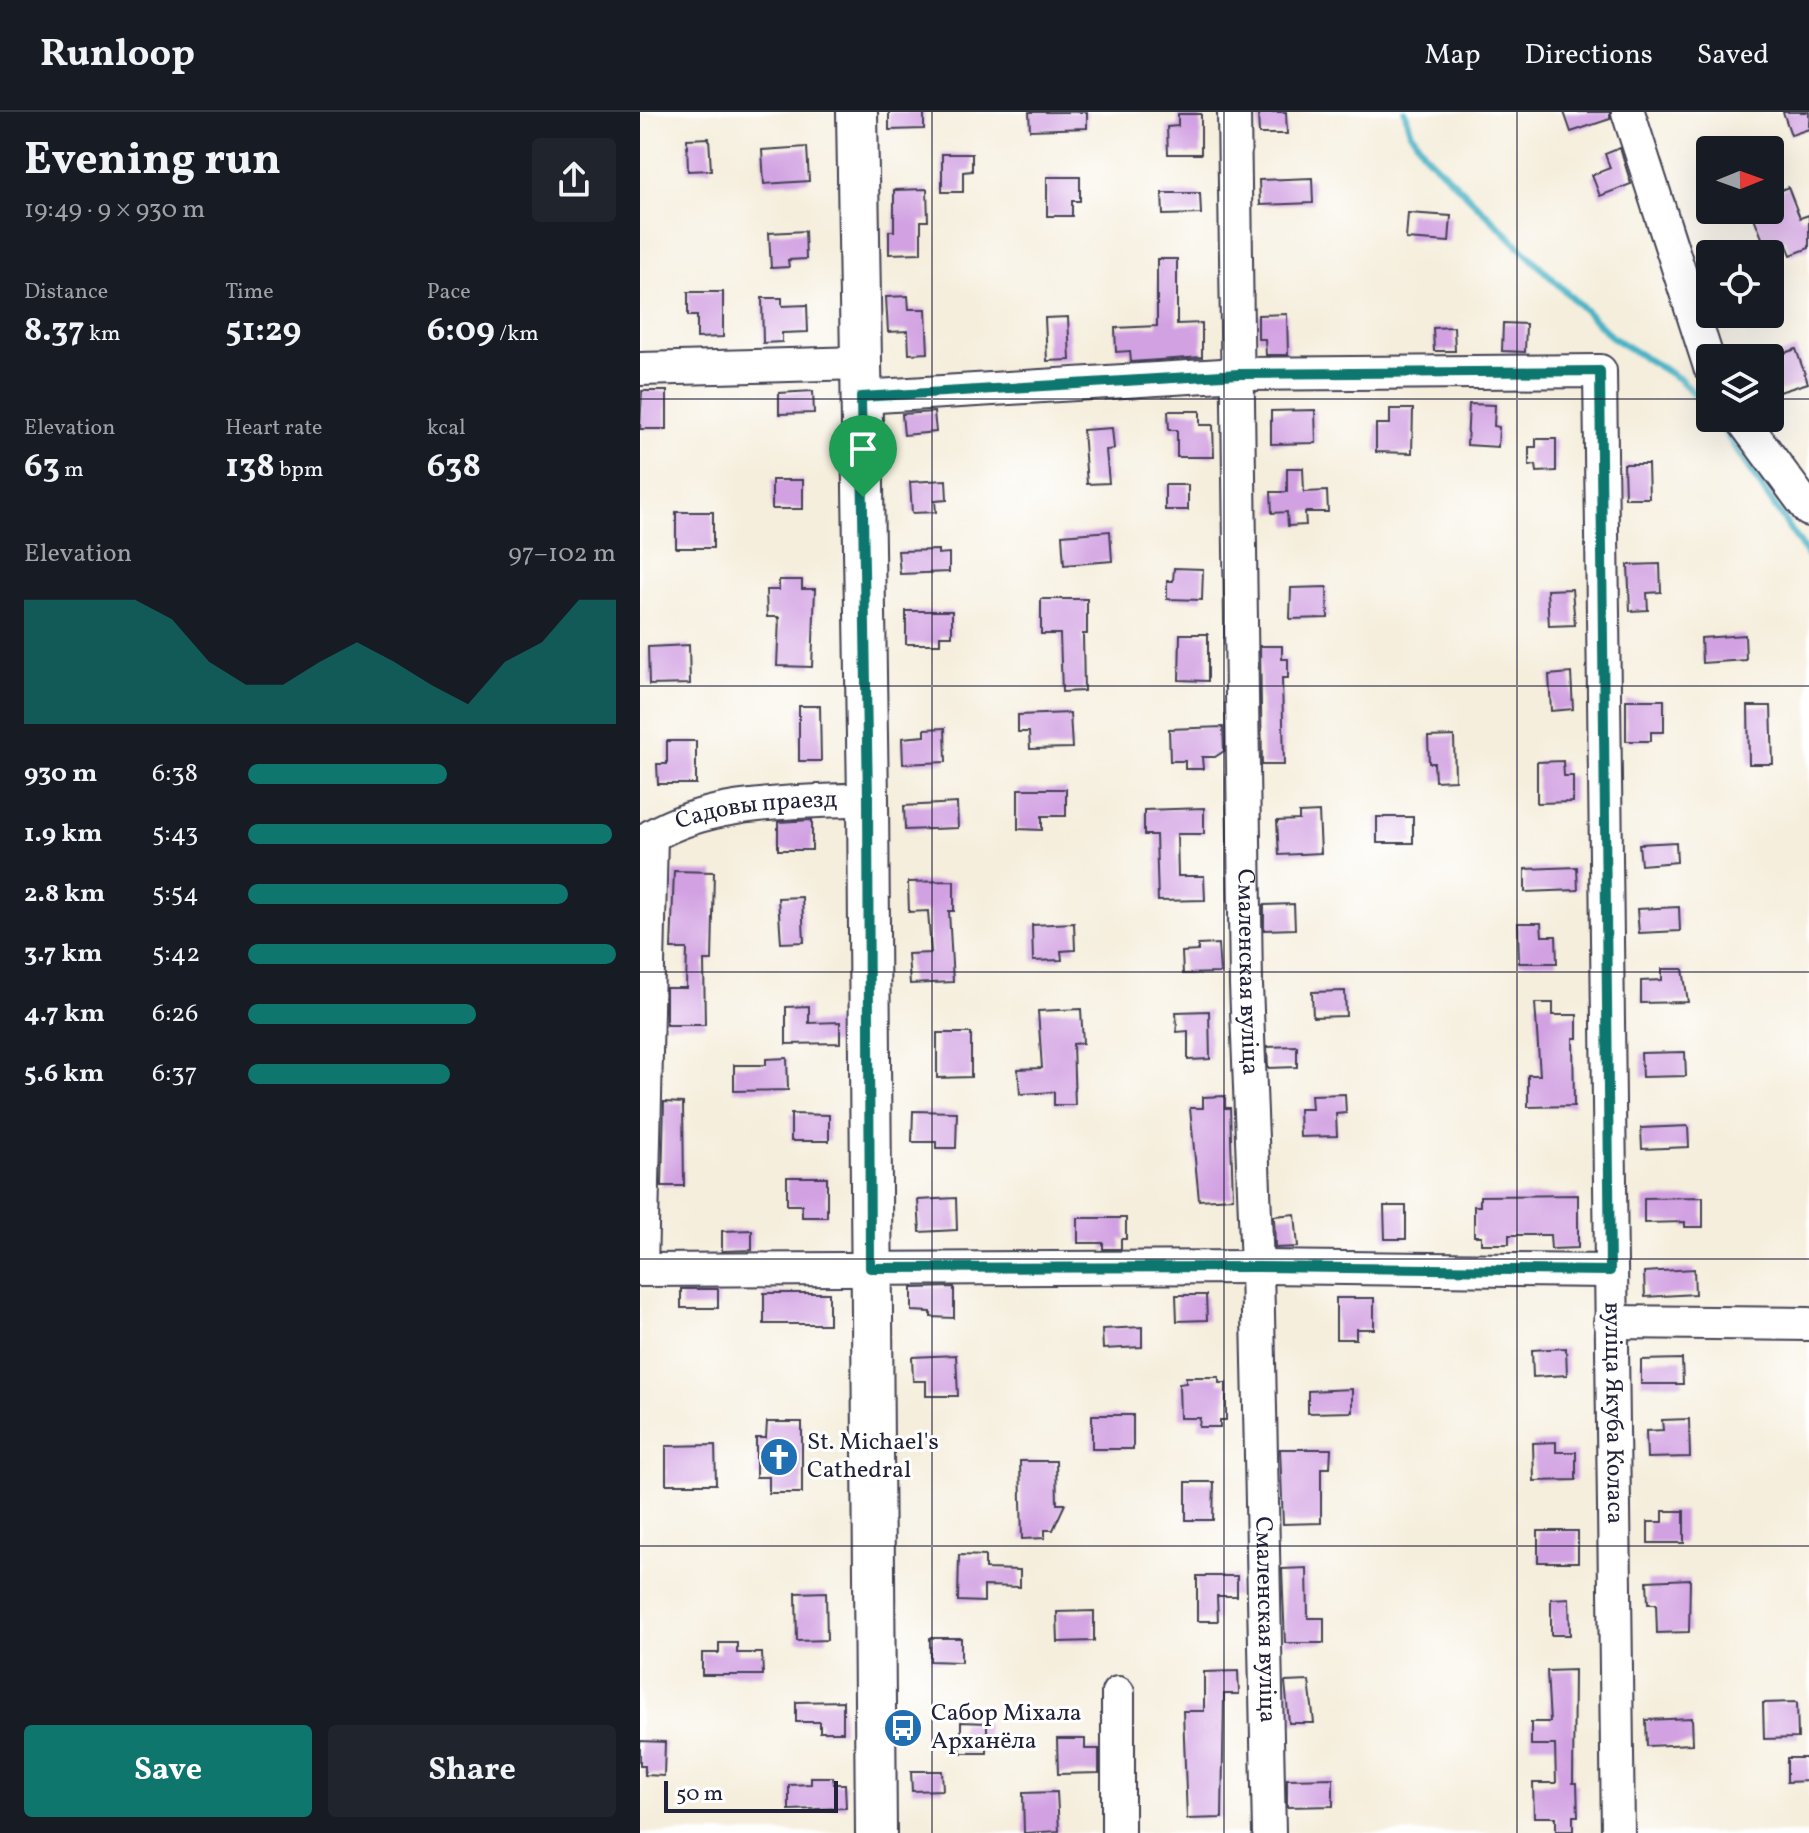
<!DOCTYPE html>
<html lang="en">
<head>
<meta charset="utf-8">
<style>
  :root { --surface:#171b24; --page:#20242c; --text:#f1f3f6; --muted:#9ea1a6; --line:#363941; --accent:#0f766e }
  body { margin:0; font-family:Vollkorn,serif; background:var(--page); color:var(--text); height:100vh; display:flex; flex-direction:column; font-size:30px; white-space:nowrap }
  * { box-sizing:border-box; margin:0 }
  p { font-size:26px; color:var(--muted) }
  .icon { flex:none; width:44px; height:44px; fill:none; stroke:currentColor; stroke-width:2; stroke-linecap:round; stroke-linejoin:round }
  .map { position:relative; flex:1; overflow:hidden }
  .drawer { display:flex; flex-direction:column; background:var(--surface); width:640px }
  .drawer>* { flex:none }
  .needle { width:52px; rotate:89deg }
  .controls { position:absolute; left:1056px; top:24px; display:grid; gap:16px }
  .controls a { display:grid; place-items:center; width:88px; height:88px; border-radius:8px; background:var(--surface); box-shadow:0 8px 32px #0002; font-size:40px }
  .scale { position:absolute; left:24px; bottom:20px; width:174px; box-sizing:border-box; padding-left:8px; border:4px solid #22223b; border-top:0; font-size:22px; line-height:28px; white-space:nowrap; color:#22223b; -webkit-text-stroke:6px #fff; paint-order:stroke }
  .pin { position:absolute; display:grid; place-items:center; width:68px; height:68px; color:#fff; margin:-82px -34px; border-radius:50% 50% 50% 0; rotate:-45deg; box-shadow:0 0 8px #0007 }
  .pin .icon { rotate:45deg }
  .round { display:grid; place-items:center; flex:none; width:84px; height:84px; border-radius:8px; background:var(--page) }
  .head { display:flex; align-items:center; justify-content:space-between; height:136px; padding:0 24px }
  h1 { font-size:44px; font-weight:700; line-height:60px }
  .stats { display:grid; grid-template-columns:repeat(3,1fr); gap:12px; height:136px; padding:8px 24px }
  .stats div { display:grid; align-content:center }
  .stats b { font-size:34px; font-weight:700 }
  .stats small { font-size:22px; font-weight:400 }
  .stats p { font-size:22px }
  .chart { height:224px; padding:16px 24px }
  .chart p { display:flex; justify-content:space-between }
  .chart svg { width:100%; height:144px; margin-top:8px; fill:var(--accent); opacity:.7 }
  .button { display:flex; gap:16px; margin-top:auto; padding:16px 24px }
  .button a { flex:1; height:92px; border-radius:8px; background:var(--accent); color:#fff; font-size:32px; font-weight:700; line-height:92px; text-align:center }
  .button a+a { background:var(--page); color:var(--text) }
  ul { padding:0 24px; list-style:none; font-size:26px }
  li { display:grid; grid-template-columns:128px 96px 1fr; align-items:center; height:60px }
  li i { height:20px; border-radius:10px; background:var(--accent) }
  header { display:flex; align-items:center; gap:48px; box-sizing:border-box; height:112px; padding:0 40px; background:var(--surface); border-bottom:2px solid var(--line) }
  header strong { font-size:38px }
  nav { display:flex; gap:44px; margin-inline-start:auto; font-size:28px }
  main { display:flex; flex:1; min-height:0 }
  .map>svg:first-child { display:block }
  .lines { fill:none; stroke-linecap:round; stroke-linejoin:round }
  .stream { stroke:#47b2c5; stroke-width:7 }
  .building { fill:#d2a1e2 }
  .minor-casing { stroke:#424153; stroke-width:36 }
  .major-casing { stroke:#424153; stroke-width:44 }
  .minor { stroke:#fff; stroke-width:32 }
  .major { stroke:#fff; stroke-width:40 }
  .route-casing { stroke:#fff; stroke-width:16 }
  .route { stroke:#0f766e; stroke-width:10 }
  .grid { fill:none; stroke:#22223b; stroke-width:2; stroke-opacity:0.55 }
  .labels { text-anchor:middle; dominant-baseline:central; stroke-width:6; stroke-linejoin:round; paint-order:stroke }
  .street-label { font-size:24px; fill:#22223b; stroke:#fff }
  .poi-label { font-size:24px; fill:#22223b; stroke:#fff; text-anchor:start }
</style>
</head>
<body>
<header>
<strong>Runloop</strong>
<nav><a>Map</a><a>Directions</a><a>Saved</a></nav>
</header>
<main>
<section class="drawer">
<div class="head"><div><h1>Evening run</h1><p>19:49 · 9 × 930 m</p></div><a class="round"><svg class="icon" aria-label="share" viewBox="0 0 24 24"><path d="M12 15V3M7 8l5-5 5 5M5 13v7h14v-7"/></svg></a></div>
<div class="stats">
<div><p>Distance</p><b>8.37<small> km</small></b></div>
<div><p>Time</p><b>51:29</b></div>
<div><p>Pace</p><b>6:09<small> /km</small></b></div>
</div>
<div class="stats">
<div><p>Elevation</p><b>63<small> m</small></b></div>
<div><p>Heart rate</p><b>138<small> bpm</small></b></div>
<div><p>kcal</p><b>638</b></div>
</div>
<div class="chart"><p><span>Elevation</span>97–102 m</p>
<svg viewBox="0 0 160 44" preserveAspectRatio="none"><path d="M0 44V6L10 6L20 6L30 6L40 12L50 25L60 32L70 32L80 25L90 19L100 25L110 32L120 38L130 25L140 19L150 6L160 6V44z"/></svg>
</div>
<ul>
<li><b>930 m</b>6:38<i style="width:54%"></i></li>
<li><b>1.9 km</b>5:43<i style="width:99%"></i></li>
<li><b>2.8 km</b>5:54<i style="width:87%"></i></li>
<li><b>3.7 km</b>5:42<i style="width:100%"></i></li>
<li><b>4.7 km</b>6:26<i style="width:62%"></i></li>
<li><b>5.6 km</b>6:37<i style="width:55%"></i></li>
</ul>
<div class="button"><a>Save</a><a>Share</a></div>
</section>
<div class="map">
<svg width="1169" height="1721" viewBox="0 0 1169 1721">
  <rect width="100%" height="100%" fill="#fff"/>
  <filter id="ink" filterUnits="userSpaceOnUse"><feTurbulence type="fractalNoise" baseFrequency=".0125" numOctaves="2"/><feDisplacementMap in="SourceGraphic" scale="16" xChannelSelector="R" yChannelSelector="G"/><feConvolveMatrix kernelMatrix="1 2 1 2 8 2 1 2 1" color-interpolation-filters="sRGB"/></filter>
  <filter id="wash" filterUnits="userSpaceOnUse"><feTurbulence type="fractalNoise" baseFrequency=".006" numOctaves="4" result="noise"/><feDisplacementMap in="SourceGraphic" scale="32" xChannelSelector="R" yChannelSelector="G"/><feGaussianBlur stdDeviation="1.8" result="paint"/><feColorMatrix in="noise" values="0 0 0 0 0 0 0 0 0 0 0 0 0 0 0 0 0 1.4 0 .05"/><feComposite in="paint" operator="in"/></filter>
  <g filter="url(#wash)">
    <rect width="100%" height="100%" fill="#f5eedc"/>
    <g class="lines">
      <g class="stream">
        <polyline points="765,0 771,20 786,43 973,226 1041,268 1070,299"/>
        <polyline points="1075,306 1169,445"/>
      </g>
    </g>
    <g id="blocks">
      <g class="building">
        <polygon points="249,0 284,0 284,17 249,18"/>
        <polygon points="389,0 447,0 447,16 390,18"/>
        <polygon points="618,0 646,0 647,22 619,22"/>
        <polygon points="924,0 970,0 970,7 931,20"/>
        <polygon points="1143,0 1169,0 1169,17 1151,23"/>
        <polygon points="538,2 561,2 561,42 528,42 527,15 538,14"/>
        <polygon points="69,26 71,58 48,59 47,27"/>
        <polygon points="167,35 169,69 124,72 122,38"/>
        <polygon points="980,36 991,72 960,84 952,63 970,56 965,42"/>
        <polygon points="302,42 332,42 332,59 323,60 323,80 302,80"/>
        <polygon points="407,65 440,65 440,89 432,89 432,104 407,104"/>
        <polygon points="672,66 673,91 620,93 619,68"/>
        <polygon points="1148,75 1160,106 1169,103 1169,136 1151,143 1145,128 1126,136 1111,98 1130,98 1130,83"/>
        <polygon points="287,77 288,109 281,109 281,141 249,142 249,119 254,119 254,78"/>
        <polygon points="522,81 560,81 561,102 523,103"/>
        <polygon points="768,101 811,104 809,130 766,127"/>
        <polygon points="165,119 166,147 148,148 149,155 131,156 129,121"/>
        <polygon points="517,147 537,147 537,212 562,211 562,245 491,250 490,239 476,240 475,216 517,214"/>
        <polygon points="48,180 83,180 83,225 57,226 57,204 48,204"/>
        <polygon points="268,184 269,197 286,197 288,241 269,242 268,219 248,220 246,185"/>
        <polygon points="122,186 142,186 142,194 167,193 168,220 142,221 142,230 123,231"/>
        <polygon points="647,202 648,243 626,243 625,227 618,227 618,203"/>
        <polygon points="428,205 430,248 407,249 405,206"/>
        <polygon points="863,211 886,212 885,240 862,239"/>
        <polygon points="814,215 815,239 794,239 793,216"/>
        <polygon points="1156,237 1168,271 1130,283 1130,253 1141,250 1139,243"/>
        <polygon points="2,279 27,279 27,317 0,317"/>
        <polygon points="173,279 174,301 139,302 139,281"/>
        <polygon points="829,292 855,293 854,314 859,315 858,335 827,333"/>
        <polygon points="750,297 773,297 772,341 736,340 736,312 750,312"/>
        <polygon points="675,298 676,331 631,332 631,299"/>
        <polygon points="528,299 560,299 560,313 573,313 574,345 537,345 537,318 529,318"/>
        <polygon points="294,300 296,320 264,323 262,302"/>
        <polygon points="472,316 474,337 466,338 469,371 447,372 443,318"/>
        <polygon points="896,327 916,327 916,359 897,360 896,353 889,354 889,335 896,335"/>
        <polygon points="984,352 1008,352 1009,386 985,386"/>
        <polygon points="647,356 663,356 664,380 687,379 688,400 665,400 666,413 648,414 647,400 632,401 631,380 647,380"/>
        <rect x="132" y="368" width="31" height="29"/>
        <polygon points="306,368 307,388 295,389 296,400 272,401 270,370"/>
        <rect x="525" y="373" width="23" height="25"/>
        <rect x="36" y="400" width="37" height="36"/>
        <polygon points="470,419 472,449 424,453 422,423"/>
        <polygon points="298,438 298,442 309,441 309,460 260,462 258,439"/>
        <polygon points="1020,452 1021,480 1007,481 1008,498 990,499 988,453"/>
        <polygon points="534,456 563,457 562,488 527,487 527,469 533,469"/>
        <polygon points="139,468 162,468 162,477 175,477 172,555 137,554 139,505 127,505 126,478 139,478"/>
        <polygon points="687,475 688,506 650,507 651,476"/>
        <polygon points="932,477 935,513 909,514 907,478"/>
        <polygon points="401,487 447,487 447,522 443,522 444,579 422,580 420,522 401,522"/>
        <polygon points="266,499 312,499 312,524 300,524 300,532 266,532"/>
        <polygon points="540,522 568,522 568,569 539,568"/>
        <polygon points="1105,523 1106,548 1062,551 1061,526"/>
        <polygon points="49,533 50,572 9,573 8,535"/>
        <polygon points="620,534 642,534 642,547 648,547 648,566 642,566 644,653 622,653"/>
        <polygon points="931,561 933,597 911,599 909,563"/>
        <polygon points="986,588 1024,588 1024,620 1011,620 1011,629 986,629"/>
        <polygon points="159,594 180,594 181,649 159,649"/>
        <polygon points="1108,594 1131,594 1133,652 1109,652"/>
        <polygon points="430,601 432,636 390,637 389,620 378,620 378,603"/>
        <polygon points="583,615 584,639 575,645 562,645 563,657 545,657 545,649 530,649 529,617"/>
        <polygon points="305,616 306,650 263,652 262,626 285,624 285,617"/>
        <polygon points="814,624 815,668 795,669 794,651 789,651 788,625"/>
        <polygon points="27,629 56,629 56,672 18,672 17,652 27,652"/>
        <polygon points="923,649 924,664 933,664 933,690 897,691 897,650"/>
        <polygon points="378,677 426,677 426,704 402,704 402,718 378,717"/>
        <polygon points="317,691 318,716 265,718 264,694"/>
        <polygon points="564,696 564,722 537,722 538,764 564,764 565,788 518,789 516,723 504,723 504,698"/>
        <polygon points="679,700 681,741 639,743 637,709 659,708 659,701"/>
        <rect x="737" y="705" width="36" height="26"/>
        <polygon points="172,708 172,738 138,738 138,710"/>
        <polygon points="1036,730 1037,750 1001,753 999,732"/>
        <polygon points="937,755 938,778 885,780 885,757"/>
        <polygon points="34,759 74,760 72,849 64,849 65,913 26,913 26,876 46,876 47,837 31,837"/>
        <polygon points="314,769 314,799 309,799 313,870 270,872 268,842 291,841 288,799 269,800 268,770"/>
        <polygon points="162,785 164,830 141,831 138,786"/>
        <polygon points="654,792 655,817 624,818 624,793"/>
        <polygon points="1039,795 1040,819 999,821 997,797"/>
        <polygon points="434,811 435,838 421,839 422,848 393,849 392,813"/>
        <polygon points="878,811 901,811 902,824 916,824 917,851 879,851"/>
        <polygon points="578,832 580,861 543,862 542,840 558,839 558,833"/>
        <polygon points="1022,857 1043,857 1048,890 1001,891 1001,869 1022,868"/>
        <polygon points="705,879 706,904 673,905 672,880"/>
        <polygon points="895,891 913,891 913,903 937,903 937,926 933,926 934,994 888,995 888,963 900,963"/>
        <polygon points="169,894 169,911 200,910 200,931 146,932 146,895"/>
        <polygon points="441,897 443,931 433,932 435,993 414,993 414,980 380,982 378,957 402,956 398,899"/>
        <polygon points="569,899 570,947 548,948 548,919 537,920 536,900"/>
        <polygon points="297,921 331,921 331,965 297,966"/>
        <polygon points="657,934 657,955 628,956 627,935"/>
        <polygon points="1045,940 1046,964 1002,965 1001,941"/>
        <polygon points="147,946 148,978 94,979 94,953 126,953 126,947"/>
        <polygon points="705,982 706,1001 696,1002 697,1024 660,1025 659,997 672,997 671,983"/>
        <polygon points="585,984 585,996 590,996 593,1086 559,1088 550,996 563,996 563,985"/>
        <polygon points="24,990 43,991 44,1074 22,1074"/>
        <polygon points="273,999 317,1000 316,1036 296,1036 296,1030 272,1030"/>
        <polygon points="151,1002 189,1003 189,1029 151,1029"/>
        <polygon points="1048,1014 1049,1035 1002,1037 1001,1016"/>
        <polygon points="147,1065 187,1065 187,1105 162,1105 162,1093 147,1093"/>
        <polygon points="938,1083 938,1136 911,1137 910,1123 869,1123 869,1132 841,1132 841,1124 834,1124 834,1094 840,1094 840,1084"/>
        <polygon points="1063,1085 1063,1115 1045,1115 1045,1110 1004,1111 1004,1086"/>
        <polygon points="316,1086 317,1118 280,1120 278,1088"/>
        <polygon points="744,1094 766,1094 766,1127 745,1127"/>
        <polygon points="655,1102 658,1135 635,1136 634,1104"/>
        <polygon points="438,1106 486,1106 486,1127 481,1127 481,1137 463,1137 463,1131 438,1131"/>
        <polygon points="112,1118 112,1138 82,1139 82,1119"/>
        <polygon points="1054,1157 1055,1182 1005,1185 1004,1160"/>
        <polygon points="314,1175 314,1206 291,1205 291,1200 272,1199 272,1176"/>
        <rect x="41" y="1177" width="37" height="19"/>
        <rect x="124" y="1181" width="65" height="31"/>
        <polygon points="536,1183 566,1183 567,1208 537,1209"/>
        <polygon points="696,1186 734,1186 734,1217 716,1217 716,1227 696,1227"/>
        <polygon points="502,1215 502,1235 463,1237 462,1217"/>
        <polygon points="926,1236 927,1263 893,1265 892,1238"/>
        <polygon points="316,1243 318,1284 286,1284 286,1269 273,1269 272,1245"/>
        <polygon points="1042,1247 1043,1272 1001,1272 1001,1248"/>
        <polygon points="546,1265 579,1265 579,1271 586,1271 586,1308 580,1308 580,1315 559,1315 560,1306 540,1306 539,1272 546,1271"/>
        <polygon points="712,1277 712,1300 668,1301 668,1279"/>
        <rect x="452" y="1303" width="41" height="34"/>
        <polygon points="1049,1307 1050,1345 1007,1346 1006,1319 1023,1318 1022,1308"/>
        <polygon points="127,1310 162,1310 162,1381 129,1381 129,1365 116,1365 116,1326 126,1326"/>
        <polygon points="916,1330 916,1340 936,1340 936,1368 894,1369 893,1331"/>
        <polygon points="75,1333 76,1372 26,1372 26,1334"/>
        <polygon points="640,1337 691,1337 690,1356 681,1356 681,1411 643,1412"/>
        <polygon points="380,1349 416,1349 417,1392 425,1392 413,1418 405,1418 405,1426 382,1427"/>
        <polygon points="546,1370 574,1370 573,1408 546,1408"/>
        <polygon points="1023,1399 1044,1399 1044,1431 1008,1431 1008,1410 1023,1410"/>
        <rect x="898" y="1419" width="40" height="31"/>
        <polygon points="319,1443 345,1444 345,1457 380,1458 380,1475 344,1474 344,1490 318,1489"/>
        <polygon points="667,1456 668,1506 684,1506 684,1531 645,1531 642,1457"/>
        <polygon points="557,1464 597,1464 597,1484 577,1484 578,1509 557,1509"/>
        <polygon points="1050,1467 1049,1520 1017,1521 1016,1492 1008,1492 1007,1469"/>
        <polygon points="186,1480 187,1528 157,1529 156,1481"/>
        <polygon points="929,1486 930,1523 911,1523 911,1487"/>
        <polygon points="454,1499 454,1529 418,1530 417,1500"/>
        <polygon points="290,1526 321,1526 321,1550 290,1549"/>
        <polygon points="79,1531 97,1531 97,1541 122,1541 123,1563 62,1563 62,1541 79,1541"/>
        <polygon points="934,1558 933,1671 937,1671 938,1704 933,1704 933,1719 916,1719 916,1705 894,1705 893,1671 916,1671 915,1633 891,1633 891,1610 910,1610 907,1559"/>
        <polygon points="598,1559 599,1582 584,1582 582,1706 547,1707 543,1599 564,1599 564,1560"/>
        <polygon points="669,1569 674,1611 649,1611 645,1570"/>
        <polygon points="203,1589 203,1620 180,1620 180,1610 156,1610 156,1590"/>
        <polygon points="1157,1590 1158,1626 1124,1627 1123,1591"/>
        <polygon points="1052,1606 1053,1632 1007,1634 1006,1608"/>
        <polygon points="321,1610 347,1611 347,1641 321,1641"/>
        <polygon points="417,1627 445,1627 445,1637 459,1637 459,1661 418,1662"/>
        <polygon points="0,1629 25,1630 24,1664 5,1663 5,1654 0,1654"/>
        <polygon points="1147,1646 1169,1646 1169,1669 1147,1670"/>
        <polygon points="271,1659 302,1659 303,1678 272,1679"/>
        <polygon points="171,1665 193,1665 194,1672 205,1672 206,1696 149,1698 149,1673 171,1672"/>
        <polygon points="693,1666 693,1694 647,1695 647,1667"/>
        <polygon points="417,1680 419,1719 384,1721 383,1681"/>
      </g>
    </g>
  </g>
  <g filter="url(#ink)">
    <use href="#blocks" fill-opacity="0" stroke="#424153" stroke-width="2"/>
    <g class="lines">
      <defs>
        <g id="minor">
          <path id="s1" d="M594 0 606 873 617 1155 629 1721"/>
          <polyline points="988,0 1070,255"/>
          <polyline points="0,257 221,251"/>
          <path id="s2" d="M221 285 599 262 960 259 978 1721"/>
          <polyline points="1101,306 1169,398"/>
          <polyline points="0,1158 617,1155 970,1159"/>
          <path id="s3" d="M1 1158 11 724C74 687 157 691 228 687"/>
          <polyline points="970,1210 1169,1212"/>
          <polyline points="478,1721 478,1581"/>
        </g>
        <polyline id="major" points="217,0 228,687 236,1721"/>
      </defs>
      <use href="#minor" class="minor-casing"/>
      <use href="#major" class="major-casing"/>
      <use href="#minor" class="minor"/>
      <use href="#major" class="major"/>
    </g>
  </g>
  <g class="lines" filter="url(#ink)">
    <defs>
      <polygon id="route" points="960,259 970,1159 617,1155 230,1156 228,687 221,285 599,262"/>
    </defs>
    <use href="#route" class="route-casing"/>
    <use href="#route" class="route"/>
  </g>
  <path class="grid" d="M292 0V1721M584 0V1721M877 0V1721M0 287H1070M1130 287H1169M0 574H1169M0 860H1169M0 1147H1169M0 1434H1169"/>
  <defs>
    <symbol id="church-disc" viewBox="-11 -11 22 22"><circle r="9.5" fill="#1f6fb2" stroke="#fff"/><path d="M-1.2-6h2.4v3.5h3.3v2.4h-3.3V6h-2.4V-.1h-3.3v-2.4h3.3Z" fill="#fff"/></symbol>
    <symbol id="bus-disc" viewBox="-11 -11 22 22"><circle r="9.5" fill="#1f6fb2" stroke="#fff"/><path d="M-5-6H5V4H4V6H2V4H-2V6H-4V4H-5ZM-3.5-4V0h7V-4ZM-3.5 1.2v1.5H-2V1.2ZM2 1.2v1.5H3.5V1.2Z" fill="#fff"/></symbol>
  </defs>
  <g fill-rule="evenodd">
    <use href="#church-disc" x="117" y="1323" width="44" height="44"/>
    <use href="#bus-disc" x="241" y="1594" width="44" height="44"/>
  </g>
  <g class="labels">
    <g class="street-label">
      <text stroke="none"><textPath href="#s3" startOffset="544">Садовы праезд</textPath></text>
      <text stroke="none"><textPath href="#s1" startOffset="860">Смаленская вуліца</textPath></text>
      <text stroke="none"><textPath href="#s2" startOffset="1782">вуліца Якуба Коласа</textPath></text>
      <text stroke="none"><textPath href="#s1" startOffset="1508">Смаленская вуліца</textPath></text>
    </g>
    <g class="poi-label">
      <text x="167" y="1331">St. Michael's<tspan x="167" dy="28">Cathedral</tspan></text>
      <text x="291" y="1602">Сабор Міхала<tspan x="291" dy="28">Арханёла</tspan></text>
    </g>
  </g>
</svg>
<div class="controls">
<a><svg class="needle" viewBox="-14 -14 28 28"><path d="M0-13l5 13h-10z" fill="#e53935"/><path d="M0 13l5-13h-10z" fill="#9ea1a6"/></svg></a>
<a><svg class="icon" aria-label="locate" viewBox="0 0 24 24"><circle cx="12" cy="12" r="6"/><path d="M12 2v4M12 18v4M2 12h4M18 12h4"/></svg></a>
<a><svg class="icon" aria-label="layers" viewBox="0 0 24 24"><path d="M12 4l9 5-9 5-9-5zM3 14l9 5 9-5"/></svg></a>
</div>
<div class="scale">50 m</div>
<div class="pin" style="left:223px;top:385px;background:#1e9e55"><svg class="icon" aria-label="arrive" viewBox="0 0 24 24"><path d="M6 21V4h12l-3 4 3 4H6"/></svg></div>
</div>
</main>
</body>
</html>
